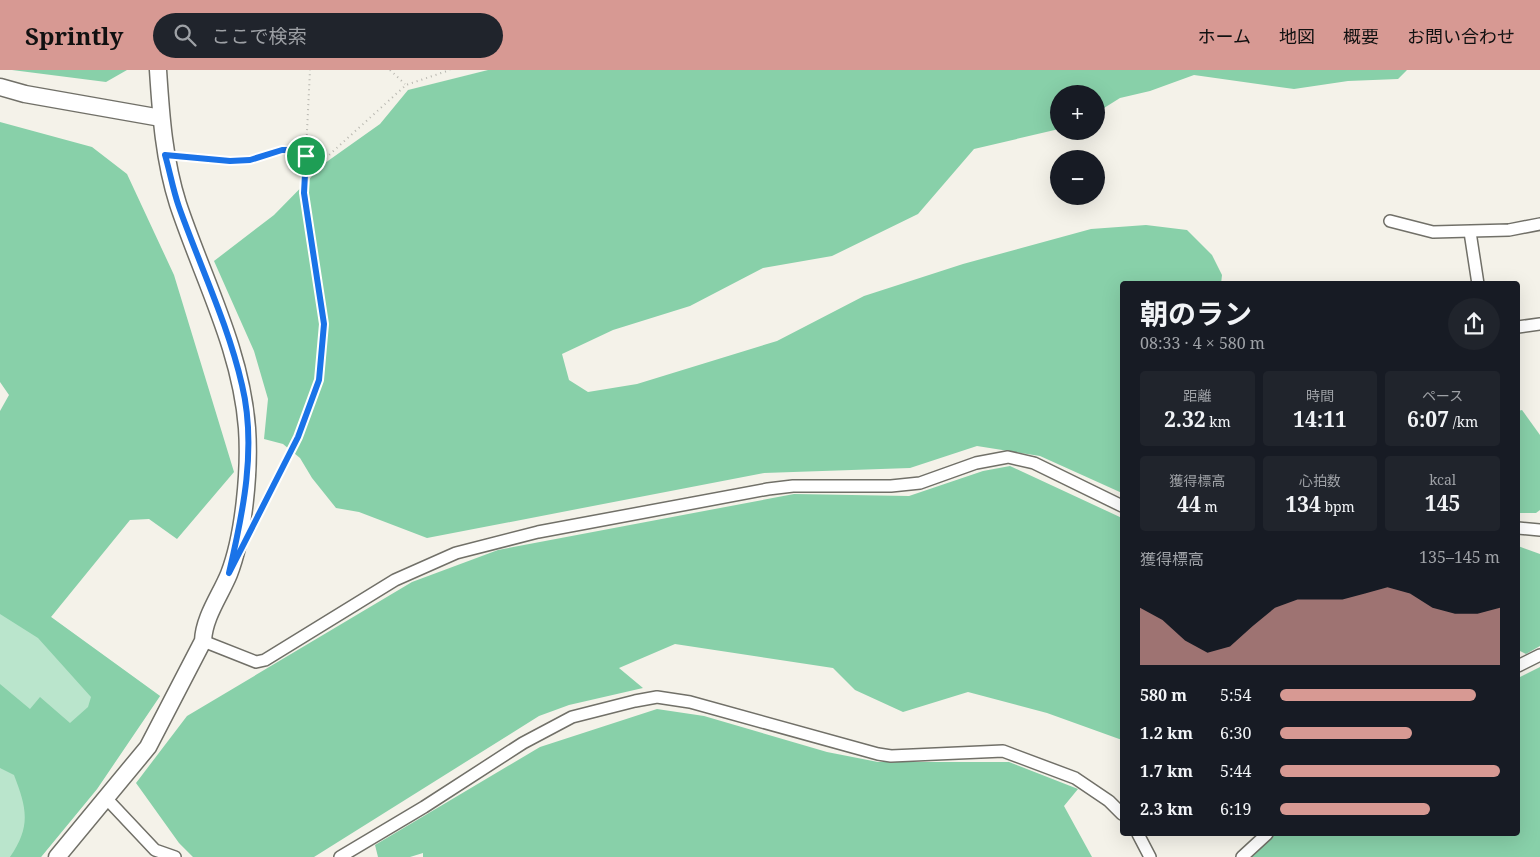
<!DOCTYPE html>
<html lang="ja">
<head>
<meta charset="utf-8">
<style>
  :root { --surface:#171b24; --page:#20242c; --text:#f1f3f6; --muted:#9ea1a6; --accent:#d79993 }
  body { margin:0; font-family:"Noto Serif","Noto Sans JP",serif; background:var(--page); color:var(--text); height:100vh; display:flex; flex-direction:column; font-size:19px; white-space:nowrap }
  * { box-sizing:border-box; margin:0 }
  p { font-size:16px; color:var(--muted) }
  .icon { flex:none; width:28px; height:28px; fill:none; stroke:currentColor; stroke-width:2; stroke-linecap:round; stroke-linejoin:round }
  .map { position:relative; flex:1; overflow:hidden }
  .side { position:absolute; left:1120px; top:211px; width:400px; height:555px; display:flex; flex-direction:column; background:var(--surface); border-radius:5px; box-shadow:0 5px 20px #0002 }
  .side>* { flex:none }
  .tools { position:absolute; left:1050px; top:15px; display:grid; gap:10px }
  .tools a { display:grid; place-items:center; width:55px; height:55px; border-radius:50%; background:var(--surface); box-shadow:0 5px 20px #0002; font-size:25px }
  .pin { position:absolute; display:grid; place-items:center; width:42px; height:42px; color:#fff; margin:-21px; border:2px solid #fff; border-radius:50%; box-shadow:0 1px 5px #0007 }
  .round { display:grid; place-items:center; flex:none; width:52px; height:52px; border-radius:26px; background:var(--page) }
  .overview { display:flex; align-items:center; justify-content:space-between; height:85px; padding:0 20px }
  h1 { font-size:28px; font-weight:700; line-height:38px }
  .figures { display:grid; grid-template-columns:repeat(3,1fr); gap:8px; height:85px; padding:5px 20px }
  .figures div { display:grid; align-content:center; border-radius:5px; background:var(--page); text-align:center }
  .figures b { font-size:21px; font-weight:700 }
  .figures small { font-size:14px; font-weight:400 }
  .figures p { font-size:14px }
  .chart { height:140px; padding:10px 20px }
  .chart p { display:flex; justify-content:space-between }
  .chart svg { width:100%; height:90px; margin-top:5px; fill:var(--accent); opacity:.7 }
  ul { padding:0 20px; list-style:none; font-size:16px }
  li { display:grid; grid-template-columns:80px 60px 1fr; align-items:center; height:38px }
  li i { height:12px; border-radius:6px; background:var(--accent) }
  header { display:flex; align-items:center; gap:30px; box-sizing:border-box; height:70px; padding:0 25px; background:var(--accent); color:#111 }
  header strong { font-size:24px }
  nav { display:flex; gap:28px; margin-inline-start:auto; font-size:18px }
  .search { width:350px; height:45px; background:var(--page); display:flex; align-items:center; gap:12px; box-sizing:border-box; padding:0 18px; border-radius:28px; color:var(--muted); font-size:19px }
  .map>svg:first-child { display:block }
  .green { fill:#bae5cc }
  .forest { fill:#88d0a9 }
  .lines { fill:none; stroke-linecap:round; stroke-linejoin:round }
  .street-casing { stroke:#717068; stroke-width:14 }
  .secondary-casing { stroke:#717068; stroke-width:19 }
  .path { stroke:#b7b6af; stroke-width:2; stroke-dasharray:1 4; stroke-linecap:butt }
  .street { stroke:#fff; stroke-width:11 }
  .secondary { stroke:#fff; stroke-width:16 }
  .route-casing { stroke:#fff; stroke-width:10 }
  .route { stroke:#1a73e8; stroke-width:6 }
</style>
</head>
<body>
<header>
<strong>Sprintly</strong>
<div class="search"><svg class="icon" aria-label="search" viewBox="0 0 24 24"><circle cx="10" cy="10" r="6"/><path d="M15 15l6 6"/></svg>ここで検索</div>
<nav><a>ホーム</a><a>地図</a><a>概要</a><a>お問い合わせ</a></nav>
</header>
<div class="map">
<svg width="1540" height="787" viewBox="0 0 1540 787">
  <rect width="100%" height="100%" fill="#f4f2e9"/>
  <polygon class="green" points="0,504 51,547 160,626 97,719 41,787 0,787"/>
  <g class="forest">
    <polygon points="12,0 127,0 106,12"/>
    <polygon points="488,0 1407,0 1398,9 1348,11 1294,19 1194,5 1150,21 1120,28 1096,43 1096,24 1059,24 1059,59 974,79 918,144 832,186 763,198 690,236 613,260 562,284 569,310 588,322 637,314 777,271 864,226 963,194 1091,159 1146,155 1187,160 1212,185 1222,205 1221,214 1122,214 1122,423 1040,386 977,376 910,398 764,403 427,468 359,442 336,438 312,408 300,388 283,374 264,369 268,329 254,281 214,191 274,145 325,93 380,54 408,20"/>
    <path d="M0 52 92 77 127 104 174 205 234 402 177 469 149 449 130 450 51 547 160 626 97 719 41 787H10C31 756 27 739 14 705L0 698V614L30 639 40 627 70 653 88 637 91 627 38 568 0 544V341L9 325 0 312Z"/>
    <polygon points="1522,340 1540,365 1540,440 1536,443 1518,443 1518,341"/>
    <polygon points="1010,396 1122,448 1122,670 1047,643 968,622 903,642 855,620 833,598 675,574 619,598 643,618 569,635 539,646 314,787 193,787 179,773 136,713 187,646 412,512 498,480 794,424 909,426 983,401"/>
    <polygon points="1518,476 1540,484 1540,576 1526,584 1518,580"/>
    <polygon points="1540,597 1540,787 1247,787 1274,764 1518,764 1518,608"/>
    <polygon points="657,639 704,646 827,682 878,692 1009,692 1078,719 1064,736 1092,787 423,787 423,783 410,787 378,787 375,775 540,677"/>
  </g>
  <g class="lines">
    <defs>
      <g id="street">
        <polyline points="1390,151 1433,162 1509,160 1540,154"/>
        <polyline points="1470,162 1478,214"/>
        <polyline points="1518,257 1540,254"/>
        <polyline points="1518,458 1540,460"/>
        <polyline points="203,571 256,592 265,590 395,510 456,483 538,462 768,419 793,416 891,416 920,413 976,393 1008,387 1034,393 1122,436"/>
        <polyline points="1518,596 1540,585"/>
        <polyline points="106,728 155,780 175,787"/>
        <polyline points="1138,764 1150,787"/>
        <polyline points="340,787 424,737 523,673 572,647 635,631 657,627 690,632 878,684 891,686 1003,681 1075,708 1109,731 1122,744"/>
        <polyline points="1242,787 1267,764"/>
      </g>
      <g id="secondary">
        <polyline points="0,17 25,24 161,48"/>
        <path d="M57 787 148 677 203 571C204 547 220 526 229 504 244 465 250 400 247 358 241 279 203 209 178 134 164 90 161 46 158 0"/>
      </g>
    </defs>
    <use href="#street" class="street-casing"/>
    <use href="#secondary" class="secondary-casing"/>
    <g class="path">
      <polyline points="390,0 405,14"/>
      <path d="M180 87C197 88 214 90 230 91 259 91 279 73 306 86"/>
      <polyline points="307,105 406,15 450,0"/>
      <polyline points="257,450 298,367 319,310 324,254 304,123 310,0"/>
    </g>
    <use href="#street" class="street"/>
    <use href="#secondary" class="secondary"/>
  </g>
  <g class="lines">
    <defs>
      <path id="route" d="M282 80H294L306 86 304 123 324 254 319 310 298 367 229 503C243 443 257 377 242 315 228 254 200 196 179 137 173 120 170 102 165 85L230 91 250 90Z"/>
    </defs>
    <use href="#route" class="route-casing"/>
    <use href="#route" class="route"/>
  </g>
</svg>
<div class="tools">
<a>+</a>
<a>−</a>
</div>
<div class="pin" style="left:306px;top:86px;background:#1e9e55"><svg class="icon" aria-label="arrive" viewBox="0 0 24 24"><path d="M6 21V4h12l-3 4 3 4H6"/></svg></div>
<section class="side">
<div class="overview"><div><h1>朝のラン</h1><p>08:33 · 4 × 580 m</p></div><a class="round"><svg class="icon" aria-label="share" viewBox="0 0 24 24"><path d="M12 15V3M7 8l5-5 5 5M5 13v7h14v-7"/></svg></a></div>
<div class="figures">
<div><p>距離</p><b>2.32<small> km</small></b></div>
<div><p>時間</p><b>14:11</b></div>
<div><p>ペース</p><b>6:07<small> /km</small></b></div>
</div>
<div class="figures">
<div><p>獲得標高</p><b>44<small> m</small></b></div>
<div><p>心拍数</p><b>134<small> bpm</small></b></div>
<div><p>kcal</p><b>145</b></div>
</div>
<div class="chart"><p><span>獲得標高</span>135–145 m</p>
<svg viewBox="0 0 160 44" preserveAspectRatio="none"><path d="M0 44V16L10 22L20 32L30 38L40 35L50 25L60 16L70 12L80 12L90 12L100 9L110 6L120 9L130 16L140 19L150 19L160 16V44z"/></svg>
</div>
<ul>
<li><b>580 m</b>5:54<i style="width:89%"></i></li>
<li><b>1.2 km</b>6:30<i style="width:60%"></i></li>
<li><b>1.7 km</b>5:44<i style="width:100%"></i></li>
<li><b>2.3 km</b>6:19<i style="width:68%"></i></li>
</ul>
</section>
</div>
</body>
</html>
